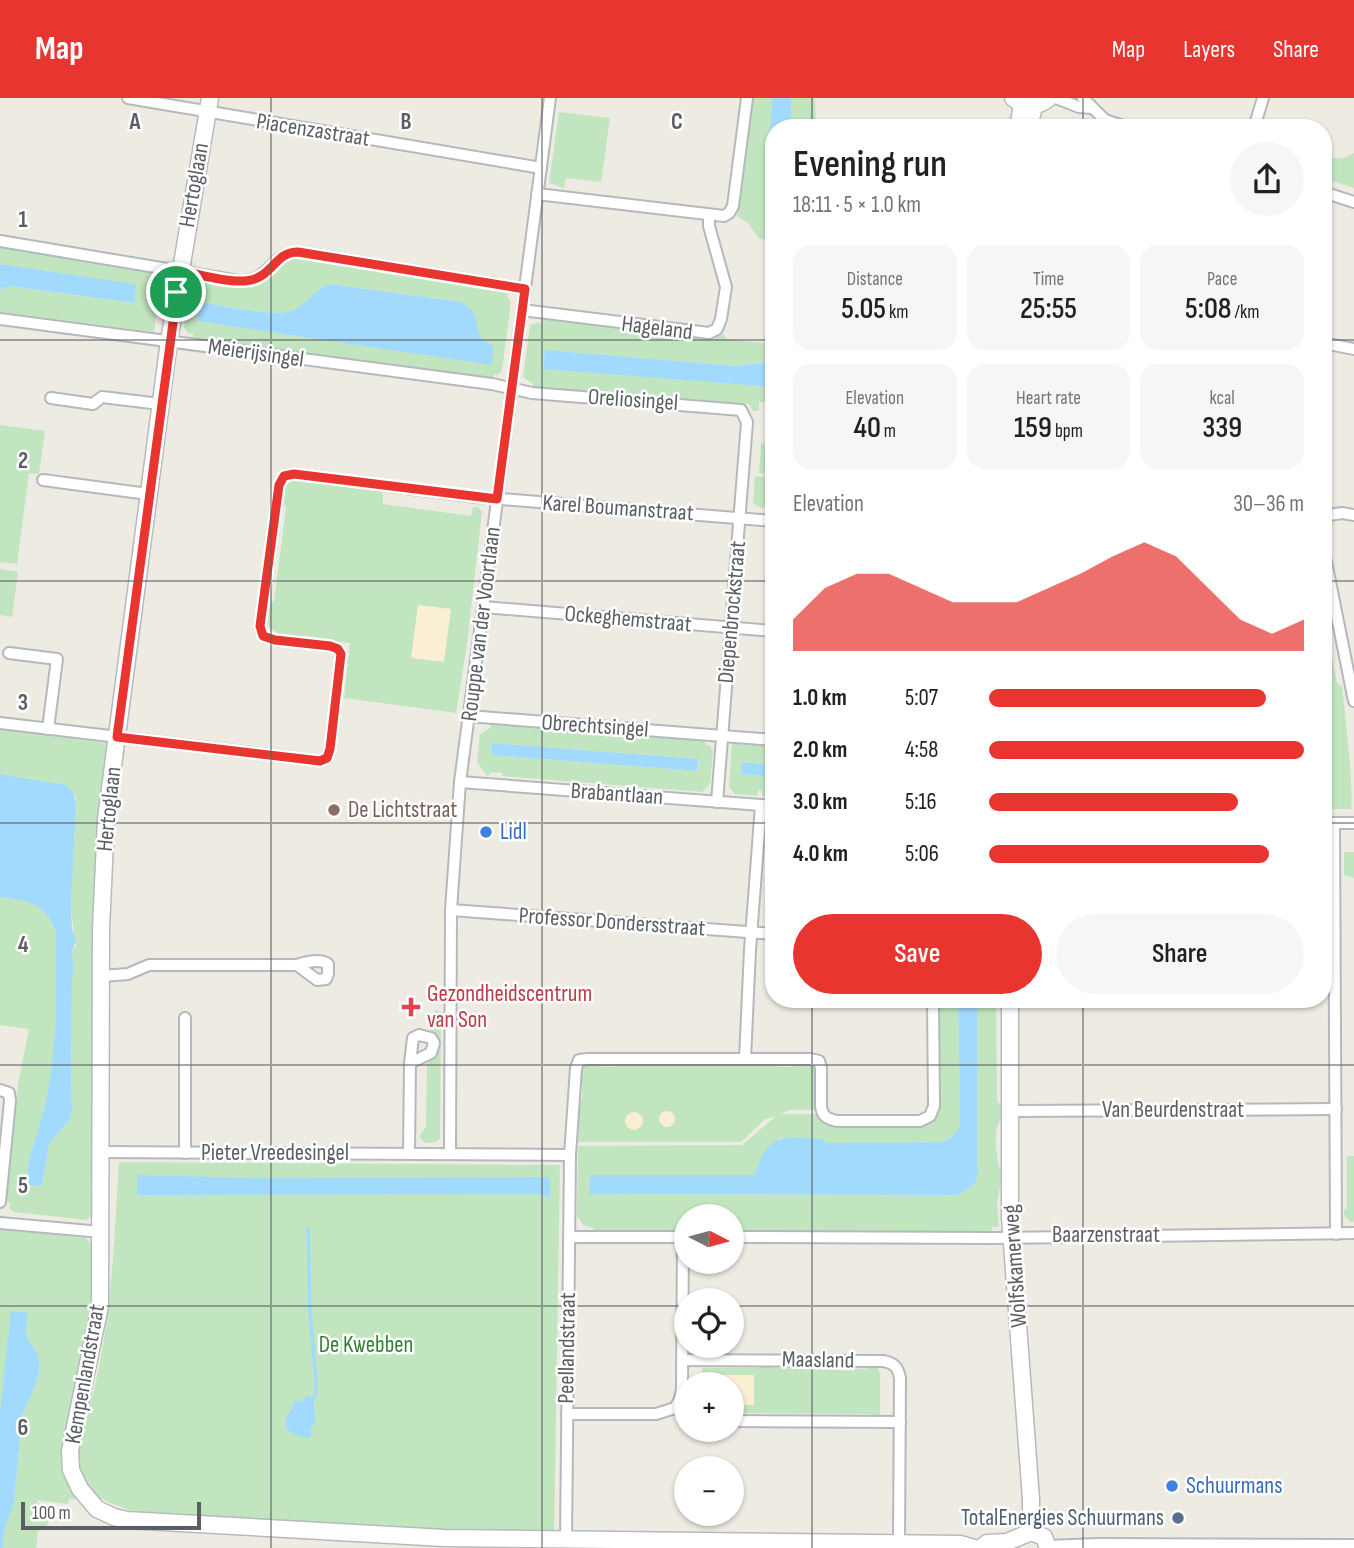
<!DOCTYPE html>
<html lang="en">
<head>
<meta charset="utf-8">
<style>
  :root { --surface:#fff; --page:#f6f6f6; --text:#202124; --muted:#757577; --accent:#e8352f }
  body { margin:0; font-family:"Sofia Sans Condensed",sans-serif; background:var(--page); color:var(--text); height:100vh; display:flex; flex-direction:column; font-size:26px; white-space:nowrap }
  * { box-sizing:border-box; margin:0 }
  p { font-size:23px; color:var(--muted) }
  .icon { flex:none; width:38px; height:38px; fill:none; stroke:currentColor; stroke-width:2; stroke-linecap:round; stroke-linejoin:round }
  .map { position:relative; flex:1; overflow:hidden }
  .panel { position:absolute; left:765px; top:21px; width:567px; height:889px; display:flex; flex-direction:column; background:var(--surface); border-radius:28px; box-shadow:0 2px 5px #0004 }
  .panel>* { flex:none }
  .needle { width:46px; rotate:96deg }
  .fabs { position:absolute; left:674px; top:1106px; display:grid; gap:14px }
  .fabs a { display:grid; place-items:center; width:70px; height:70px; border-radius:50%; background:var(--surface); box-shadow:0 2px 5px #0004; font-size:35px }
  .scale { position:absolute; left:21px; bottom:18px; width:180px; box-sizing:border-box; padding-left:7px; border:4px solid #5b5f64; border-top:0; font-size:19px; line-height:24px; white-space:nowrap; color:#5b5f64; -webkit-text-stroke:5px #fff; paint-order:stroke }
  .pin { position:absolute; display:grid; place-items:center; width:60px; height:60px; color:#fff; margin:-30px; border:4px solid #fff; border-radius:50%; box-shadow:0 2px 7px #0007 }
  .round { display:grid; place-items:center; flex:none; width:74px; height:74px; border-radius:37px; background:var(--page) }
  .overview { display:flex; align-items:center; justify-content:space-between; height:119px; padding:0 28px }
  h1 { font-size:38px; font-weight:600; line-height:52px }
  .stats { display:grid; grid-template-columns:repeat(3,1fr); gap:10px; height:119px; padding:7px 28px }
  .stats div { display:grid; align-content:center; border-radius:18px; background:var(--page); text-align:center }
  .stats b { font-size:30px; font-weight:600 }
  .stats small { font-size:19px; font-weight:400 }
  .stats p { font-size:19px }
  .chart { height:196px; padding:14px 28px }
  .chart p { display:flex; justify-content:space-between }
  .chart svg { width:100%; height:126px; margin-top:7px; fill:var(--accent); opacity:.7 }
  .action { display:flex; gap:14px; margin-top:auto; padding:14px 28px }
  .action a { flex:1; height:80px; border-radius:42px; background:var(--accent); color:#fff; font-size:28px; font-weight:600; line-height:80px; text-align:center }
  .action a+a { background:var(--page); color:var(--text) }
  ul { padding:0 28px; list-style:none; font-size:23px }
  li { display:grid; grid-template-columns:112px 84px 1fr; align-items:center; height:52px }
  li i { height:18px; border-radius:9px; background:var(--accent) }
  header { display:flex; align-items:center; gap:42px; box-sizing:border-box; height:98px; padding:0 35px; background:var(--accent); color:#fff }
  header strong { font-size:33px }
  nav { display:flex; gap:38px; margin-inline-start:auto; font-size:24px }
  .map>svg:first-child { display:block }
  .green { fill:#c1e5bf; fill-rule:evenodd }
  .sand { fill:#faefd2 }
  .water { fill:#a2dafe }
  .lines { fill:none; stroke-linecap:round; stroke-linejoin:round }
  .stream { stroke:#a2dafe; stroke-width:3.5 }
  .street-casing { stroke:#b5b9bd; stroke-width:14 }
  .secondary-casing { stroke:#b6babf; stroke-width:19 }
  .street { stroke:#fff; stroke-width:10 }
  .secondary { stroke:#fff; stroke-width:16 }
  .route-casing { stroke:#fff; stroke-width:14 }
  .route { stroke:#e8352f; stroke-width:9 }
  .grid { fill:none; stroke:#5b5f64; stroke-width:2; stroke-opacity:0.55 }
  .education-dot { fill:#8d6e63; stroke:#fff; stroke-width:2.5 }
  .shop-dot { fill:#3f7fe0; stroke:#fff; stroke-width:2.5 }
  .health-dot { fill:#e0444e; stroke:#fff; stroke-width:2.5 }
  .service-dot { fill:#5c6f8a; stroke:#fff; stroke-width:2.5 }
  .labels { text-anchor:middle; dominant-baseline:central; stroke-width:5; stroke-linejoin:round; paint-order:stroke }
  .street-label { font-size:23px; fill:#5b5f64; stroke:#fff }
  .education-label { font-size:23px; fill:#785e54; stroke:#fff; text-anchor:start }
  .shop-label { font-size:23px; fill:#366cbe; stroke:#fff; text-anchor:start }
  .health-label { font-size:23px; fill:#be3a42; stroke:#fff; text-anchor:start }
  .park-label { font-size:23px; fill:#348135; stroke:#fff }
  .service-label { font-size:23px; fill:#4e5e75; stroke:#fff; text-anchor:end }
  .grid-label { font-size:23px; text-anchor:middle; font-weight:bold; fill:#5b5f64; stroke:#fff; stroke-width:5; stroke-linejoin:round; paint-order:stroke }
</style>
</head>
<body>
<header>
<strong>Map</strong>
<nav><a>Map</a><a>Layers</a><a>Share</a></nav>
</header>
<div class="map">
<svg width="1354" height="1450" viewBox="0 0 1354 1450">
  <rect width="100%" height="100%" fill="#eeebe3"/>
  <g class="green">
    <path d="M753 0H772C770 49 773 98 773 148L771 142 759 141 748 125 737 118Z"/>
    <polygon points="791,0 815,0 816,30 791,30"/>
    <polygon points="559,14 610,20 601,84 566,80 564,90 549,85"/>
    <polygon points="1354,55 1354,90 1323,80 1323,61 1344,60"/>
    <polygon points="0,149 161,176 154,234 0,214 0,192 8,188 133,205 136,188 0,166"/>
    <path d="M289 159 508 194 507 199 511 204 502 272 498 277 494 276 493 280 193 241V236L188 235 184 229 190 189 199 185 200 182 250 189 269 180ZM330 186 461 204 478 237 484 244 492 266 197 223 200 204C220 207 279 220 294 212 308 205 315 192 330 186Z"/>
    <polygon points="542,220 712,242 723,236 726,241 773,246 773,262 736,268 545,252 543,270 773,289 773,304 759,304 759,313 753,313 749,306 533,289 533,286 523,279 530,227 542,224"/>
    <polygon points="0,327 45,333 39,376 29,375 17,466 0,464"/>
    <polygon points="761,345 769,346 769,360 773,360 772,376 759,375"/>
    <polygon points="755,378 773,380 773,411 758,409 753,405"/>
    <path d="M297 381 379 392 383 397V406L471 418 473 409H478L482 414 467 546 456 615 344 600 350 545 279 536 269 529 267 522 269 507 274 503 286 410C279 398 284 384 297 381Z"/>
    <polygon points="0,471 18,474 12,519 0,517"/>
    <path d="M1323 512 1337 585 1342 589C1345 612 1354 695 1351 711H1323Z"/>
    <path d="M491 625 706 641 705 647H709L713 653 710 686 702 694 502 678V675L490 674 489 677H486L477 664 480 636 490 630ZM492 645 699 661 698 673 491 657Z"/>
    <path d="M0 631 105 645 110 649 95 1118H91L86 1122 14 1114 9 1110 10 1105 6 1104 18 987 29 931 0 927V799C27 802 49 807 56 836V921L51 974 45 1008 29 1061 26 1086 42 1088 49 1046 66 1026 73 1004 71 1002 72 854 76 848 71 812 76 699 61 686 0 676Z"/>
    <polygon points="736,644 773,646 773,667 743,664 741,676 773,679 773,699 762,698 762,693 759,692 757,698 735,696 729,689 732,646"/>
    <polygon points="1344,754 1354,754 1354,780 1344,777"/>
    <path d="M939 901H958L960 1026C956 1036 952 1040 942 1044L827 1045 824 1041 780 1040 764 1055 756 1077H590L589 1096 957 1097C972 1091 982 1083 977 1066V901H996L997 1003C1006 1013 1000 1020 997 1030 994 1040 997 1068 1002 1076L997 1106 999 1129H992V1133H732V1118H686V1133L594 1132 593 1130 583 1127 577 1118 578 1048 742 1047 776 1018 765 1021 741 1044H578L579 1016 577 1015C583 1006 584 985 579 975L584 966 590 964C605 974 629 966 645 964L650 967 720 968 725 964 767 965C776 970 798 971 807 964L816 968 818 1012H790L780 1016H819L822 1020 923 1026 932 1022 940 1010Z"/>
    <polygon points="435,912 441,914 440,1040 436,1044 425,1045 419,1039 426,1028 427,966 436,958 437,938 430,933 431,920"/>
    <polygon points="1347,1058 1354,1058 1354,1124 1350,1124 1344,1117 1344,1112 1347,1111"/>
    <path d="M119 1064 560 1067 554 1441 133 1413C111 1406 86 1398 79 1373 75 1358 87 1316 92 1299 112 1223 114 1142 119 1064Z"/>
    <path d="M0 1131 85 1140 93 1146V1204L63 1352 65 1377 75 1397 74 1402 69 1401 68 1406 37 1402 48 1423 47 1430 38 1433 36 1450H3L5 1431 14 1405 22 1318C29 1302 45 1274 37 1255 34 1248 28 1245 26 1236 25 1229 28 1222 27 1214L12 1213 0 1313Z"/>
    <polygon points="871,1266 876,1266 880,1275 880,1319 876,1319 872,1316 732,1315 732,1286 702,1286 702,1270 759,1270 762,1267 769,1267 771,1270 833,1270 836,1267 843,1268 846,1270 866,1271"/>
  </g>
  <g class="sand">
    <polygon points="418,507 451,511 444,564 411,560"/>
    <circle cx="667" cy="1021" r="8"/>
    <circle cx="634" cy="1023" r="9"/>
    <polygon points="707,1277 754,1277 754,1307 732,1307 732,1286 707,1286"/>
  </g>
  <g class="water">
    <polygon points="772,0 791,0 791,30 774,30 773,80 770,45"/>
    <polygon points="0,166 134,186 136,188 134,205 9,188 0,192"/>
    <path d="M330 186 461 204C488 218 466 235 493 248L492 267 197 223 200 204C219 207 278 220 294 212 308 205 315 191 330 186Z"/>
    <polygon points="545,252 736,268 773,263 773,289 543,271"/>
    <polygon points="492,645 699,661 697,673 491,657"/>
    <polygon points="742,664 773,667 773,679 741,676"/>
    <path d="M0 676 66 687 73 694 76 706 71 811 72 830 76 842 72 854 74 874 72 878 71 1002 73 1004 70 1021 49 1046 42 1088 26 1087 29 1061 45 1008 51 974 56 921V836C49 807 27 802 0 799Z"/>
    <path d="M958 901H977V1066C982 1083 972 1091 957 1097L589 1096 590 1077H755C769 1033 782 1039 824 1041L827 1045 942 1044C952 1040 956 1036 960 1026Z"/>
    <polygon points="137,1077 254,1080 549,1079 550,1098 548,1100 541,1096 137,1097"/>
    <path d="M11 1213 27 1214C28 1222 25 1229 26 1236 28 1245 34 1248 37 1255 45 1275 29 1301 22 1318L14 1405 5 1431 3 1450H0V1313Z"/>
    <path d="M308 1297 314 1301 315 1326 311 1328V1339C300 1341 294 1337 286 1330V1322L295 1302 303 1303Z"/>
  </g>
  <g class="lines">
    <polyline class="stream" points="308,1130 310,1212 316,1286 316,1296 311,1304"/>
    <defs>
      <g id="street">
        <polyline points="128,0 541,70"/>
        <polyline points="1056,0 1079,9 1092,10"/>
        <polyline points="1083,0 1105,22 1129,30"/>
        <polyline points="1254,30 1263,0"/>
        <polyline points="1323,94 1354,104"/>
        <polyline points="537,96 724,118 729,115 733,108 747,0"/>
        <path d="M0 143 239 183C272 183 270 155 298 154L525 191"/>
        <polyline points="522,212 709,235 717,231 721,221 726,189 709,128 709,118"/>
        <polyline points="0,221 492,286 532,295 741,312 747,324 717,704"/>
        <polyline points="1323,245 1354,251"/>
        <polyline points="51,300 93,306 102,299 160,306"/>
        <polyline points="43,382 148,396"/>
        <polyline points="1323,418 1342,415 1354,417"/>
        <polyline points="1323,449 1354,603"/>
        <polyline points="483,509 774,533"/>
        <polyline points="9,555 57,561 48,631"/>
        <polyline points="468,618 774,642"/>
        <polyline points="0,625 320,663 327,660 330,651 341,556 338,551 330,548 275,542 263,538 260,529 279,387 284,378 294,376 476,399 774,423"/>
        <polyline points="460,684 774,708"/>
        <polyline points="1323,725 1354,725"/>
        <polyline points="1334,725 1336,1136"/>
        <polyline points="451,812 774,836"/>
        <path d="M101 878 128 876 149 867H297C306 864 320 860 328 866V876L326 881 317 882 297 867"/>
        <polyline points="185,920 185,1055"/>
        <polyline points="745,961 750,852 761,707"/>
        <polyline points="0,992 9,995 10,1003 0,1104"/>
        <polyline points="1011,1013 1336,1011"/>
        <path d="M101 1054 570 1057 576 970 579 962 588 961H810L819 963 821 970V1008C822 1018 827 1021 837 1023H920L930 1018 934 1008 933 901"/>
        <polyline points="409,1055 410,965 431,955 434,945 431,940 419,937 413,940 410,965"/>
        <polyline points="450,1055 451,812 460,684 550,0"/>
        <polyline points="0,1125 101,1134"/>
        <polyline points="569,1139 686,1139"/>
        <polyline points="732,1139 991,1140 1354,1135"/>
        <path d="M682 1262 883 1263C894 1265 898 1269 900 1280L899 1445"/>
        <polyline points="567,1316 656,1316 675,1310 680,1301 682,1290 683,1139"/>
        <polyline points="732,1323 900,1324"/>
        <polyline points="566,1443 570,1057"/>
        <polyline points="1048,1448 1097,1446 1354,1447"/>
      </g>
      <g id="secondary">
        <polyline points="210,0 169,243 106,721 101,831 100,1208 70,1353 71,1372 80,1391 97,1411 114,1419 127,1422 444,1440 960,1446 974,1450"/>
        <path d="M1013 0C1025 10 1037 10 1049 0"/>
        <polyline points="1018,30 1022,6"/>
        <polyline points="1029,30 1034,8"/>
        <polyline points="1010,901 1010,1119 1031,1401 1031,1434"/>
        <polyline points="981,1450 987,1445 1007,1444 1031,1434 1044,1439 1048,1450"/>
      </g>
    </defs>
    <use href="#street" class="street-casing"/>
    <use href="#secondary" class="secondary-casing"/>
    <use href="#street" class="street"/>
    <use href="#secondary" class="secondary"/>
  </g>
  <g class="lines">
    <defs>
      <path id="route" d="M298 154 525 191 497 401 294 376 284 378 279 387 260 528 263 538 275 542 330 548 338 551 341 556 330 651 327 660 320 663 117 639 180 173C200 176 239 189 257 180 274 173 277 154 298 154Z"/>
    </defs>
    <use href="#route" class="route-casing"/>
    <use href="#route" class="route"/>
  </g>
  <path class="grid" d="M271 0V1450M542 0V1450M812 0V30M1083 0V30M0 242H774M1323 242H1354M0 483H774M1323 483H1354M0 725H774M1323 725H1354M812 901V1450M1083 901V1450M0 967H1354M0 1208H686M732 1208H1354"/>
  <circle class="education-dot" cx="334" cy="712" r="7"/>
  <g class="shop-dot">
    <circle cx="486" cy="734" r="7"/>
    <circle cx="1172" cy="1388" r="7"/>
  </g>
  <path class="health-dot" d="M407.5 898.5h7v7h7v7h-7v7h-7v-7h-7v-7h7z"/>
  <circle class="service-dot" cx="1178" cy="1420" r="7"/>
  <g class="labels">
    <g class="street-label">
      <text transform="translate(313 32) rotate(9)">Piacenzastraat</text>
      <text transform="translate(194 87) rotate(-80)">Hertoglaan</text>
      <text transform="translate(657 230) rotate(7)">Hageland</text>
      <text transform="translate(256 255) rotate(8)">Meierijsingel</text>
      <text transform="translate(633 302) rotate(4)">Oreliosingel</text>
      <text transform="translate(618 410) rotate(4)">Karel Boumanstraat</text>
      <text transform="translate(732 514) rotate(-85)">Diepenbrockstraat</text>
      <text transform="translate(628 521) rotate(5)">Ockeghemstraat</text>
      <text transform="translate(481 526) rotate(-83)">Rouppe van der Voortlaan</text>
      <text transform="translate(595 628) rotate(4)">Obrechtsingel</text>
      <text transform="translate(617 696) rotate(4)">Brabantlaan</text>
      <text transform="translate(109 711) rotate(-84)">Hertoglaan</text>
      <text transform="translate(612 824) rotate(4)">Professor Dondersstraat</text>
      <text x="1173" y="1012">Van Beurdenstraat</text>
      <text x="275" y="1055">Pieter Vreedesingel</text>
      <text x="1106" y="1137">Baarzenstraat</text>
      <text transform="translate(1015 1168) rotate(-94)">Wolfskamerweg</text>
      <text transform="translate(567 1250) rotate(-89)">Peellandstraat</text>
      <text transform="translate(818 1262) rotate(1)">Maasland</text>
      <text transform="translate(85 1276) rotate(-80)">Kempenlandstraat</text>
    </g>
    <g class="education-label">
      <text x="348" y="712">De Lichtstraat</text>
    </g>
    <g class="shop-label">
      <text x="500" y="734">Lidl</text>
      <text x="1186" y="1388">Schuurmans</text>
    </g>
    <g class="health-label">
      <text x="427" y="896">Gezondheidscentrum<tspan x="427" dy="26">van Son</tspan></text>
    </g>
    <g class="park-label">
      <text x="366" y="1247">De Kwebben</text>
    </g>
    <g class="service-label">
      <text x="1164" y="1420">TotalEnergies Schuurmans</text>
    </g>
  </g>
  <g class="grid-label">
    <text x="135" y="31">A</text>
    <text x="406" y="31">B</text>
    <text x="677" y="31">C</text>
    <text x="23" y="129">1</text>
    <text x="23" y="370">2</text>
    <text x="23" y="612">3</text>
    <text x="23" y="854">4</text>
    <text x="23" y="1095">5</text>
    <text x="23" y="1337">6</text>
  </g>
</svg>
<div class="fabs">
<a><svg class="needle" viewBox="-14 -14 28 28"><path d="M0-13l5 13h-10z" fill="#e53935"/><path d="M0 13l5-13h-10z" fill="#757577"/></svg></a>
<a><svg class="icon" aria-label="locate" viewBox="0 0 24 24"><circle cx="12" cy="12" r="6"/><path d="M12 2v4M12 18v4M2 12h4M18 12h4"/></svg></a>
<a>+</a>
<a>−</a>
</div>
<div class="scale">100 m</div>
<div class="pin" style="left:176px;top:194px;background:#1e9e55"><svg class="icon" aria-label="arrive" viewBox="0 0 24 24"><path d="M6 21V4h12l-3 4 3 4H6"/></svg></div>
<section class="panel">
<div class="overview"><div><h1>Evening run</h1><p>18:11 · 5 × 1.0 km</p></div><a class="round"><svg class="icon" aria-label="share" viewBox="0 0 24 24"><path d="M12 15V3M7 8l5-5 5 5M5 13v7h14v-7"/></svg></a></div>
<div class="stats">
<div><p>Distance</p><b>5.05<small> km</small></b></div>
<div><p>Time</p><b>25:55</b></div>
<div><p>Pace</p><b>5:08<small> /km</small></b></div>
</div>
<div class="stats">
<div><p>Elevation</p><b>40<small> m</small></b></div>
<div><p>Heart rate</p><b>159<small> bpm</small></b></div>
<div><p>kcal</p><b>339</b></div>
</div>
<div class="chart"><p><span>Elevation</span>30–36 m</p>
<svg viewBox="0 0 160 44" preserveAspectRatio="none"><path d="M0 44V33L10 22L20 17L30 17L40 22L50 27L60 27L70 27L80 22L90 17L100 11L110 6L120 11L130 22L140 33L150 38L160 33V44z"/></svg>
</div>
<ul>
<li><b>1.0 km</b>5:07<i style="width:88%"></i></li>
<li><b>2.0 km</b>4:58<i style="width:100%"></i></li>
<li><b>3.0 km</b>5:16<i style="width:79%"></i></li>
<li><b>4.0 km</b>5:06<i style="width:89%"></i></li>
</ul>
<div class="action"><a>Save</a><a>Share</a></div>
</section>
</div>
</body>
</html>
